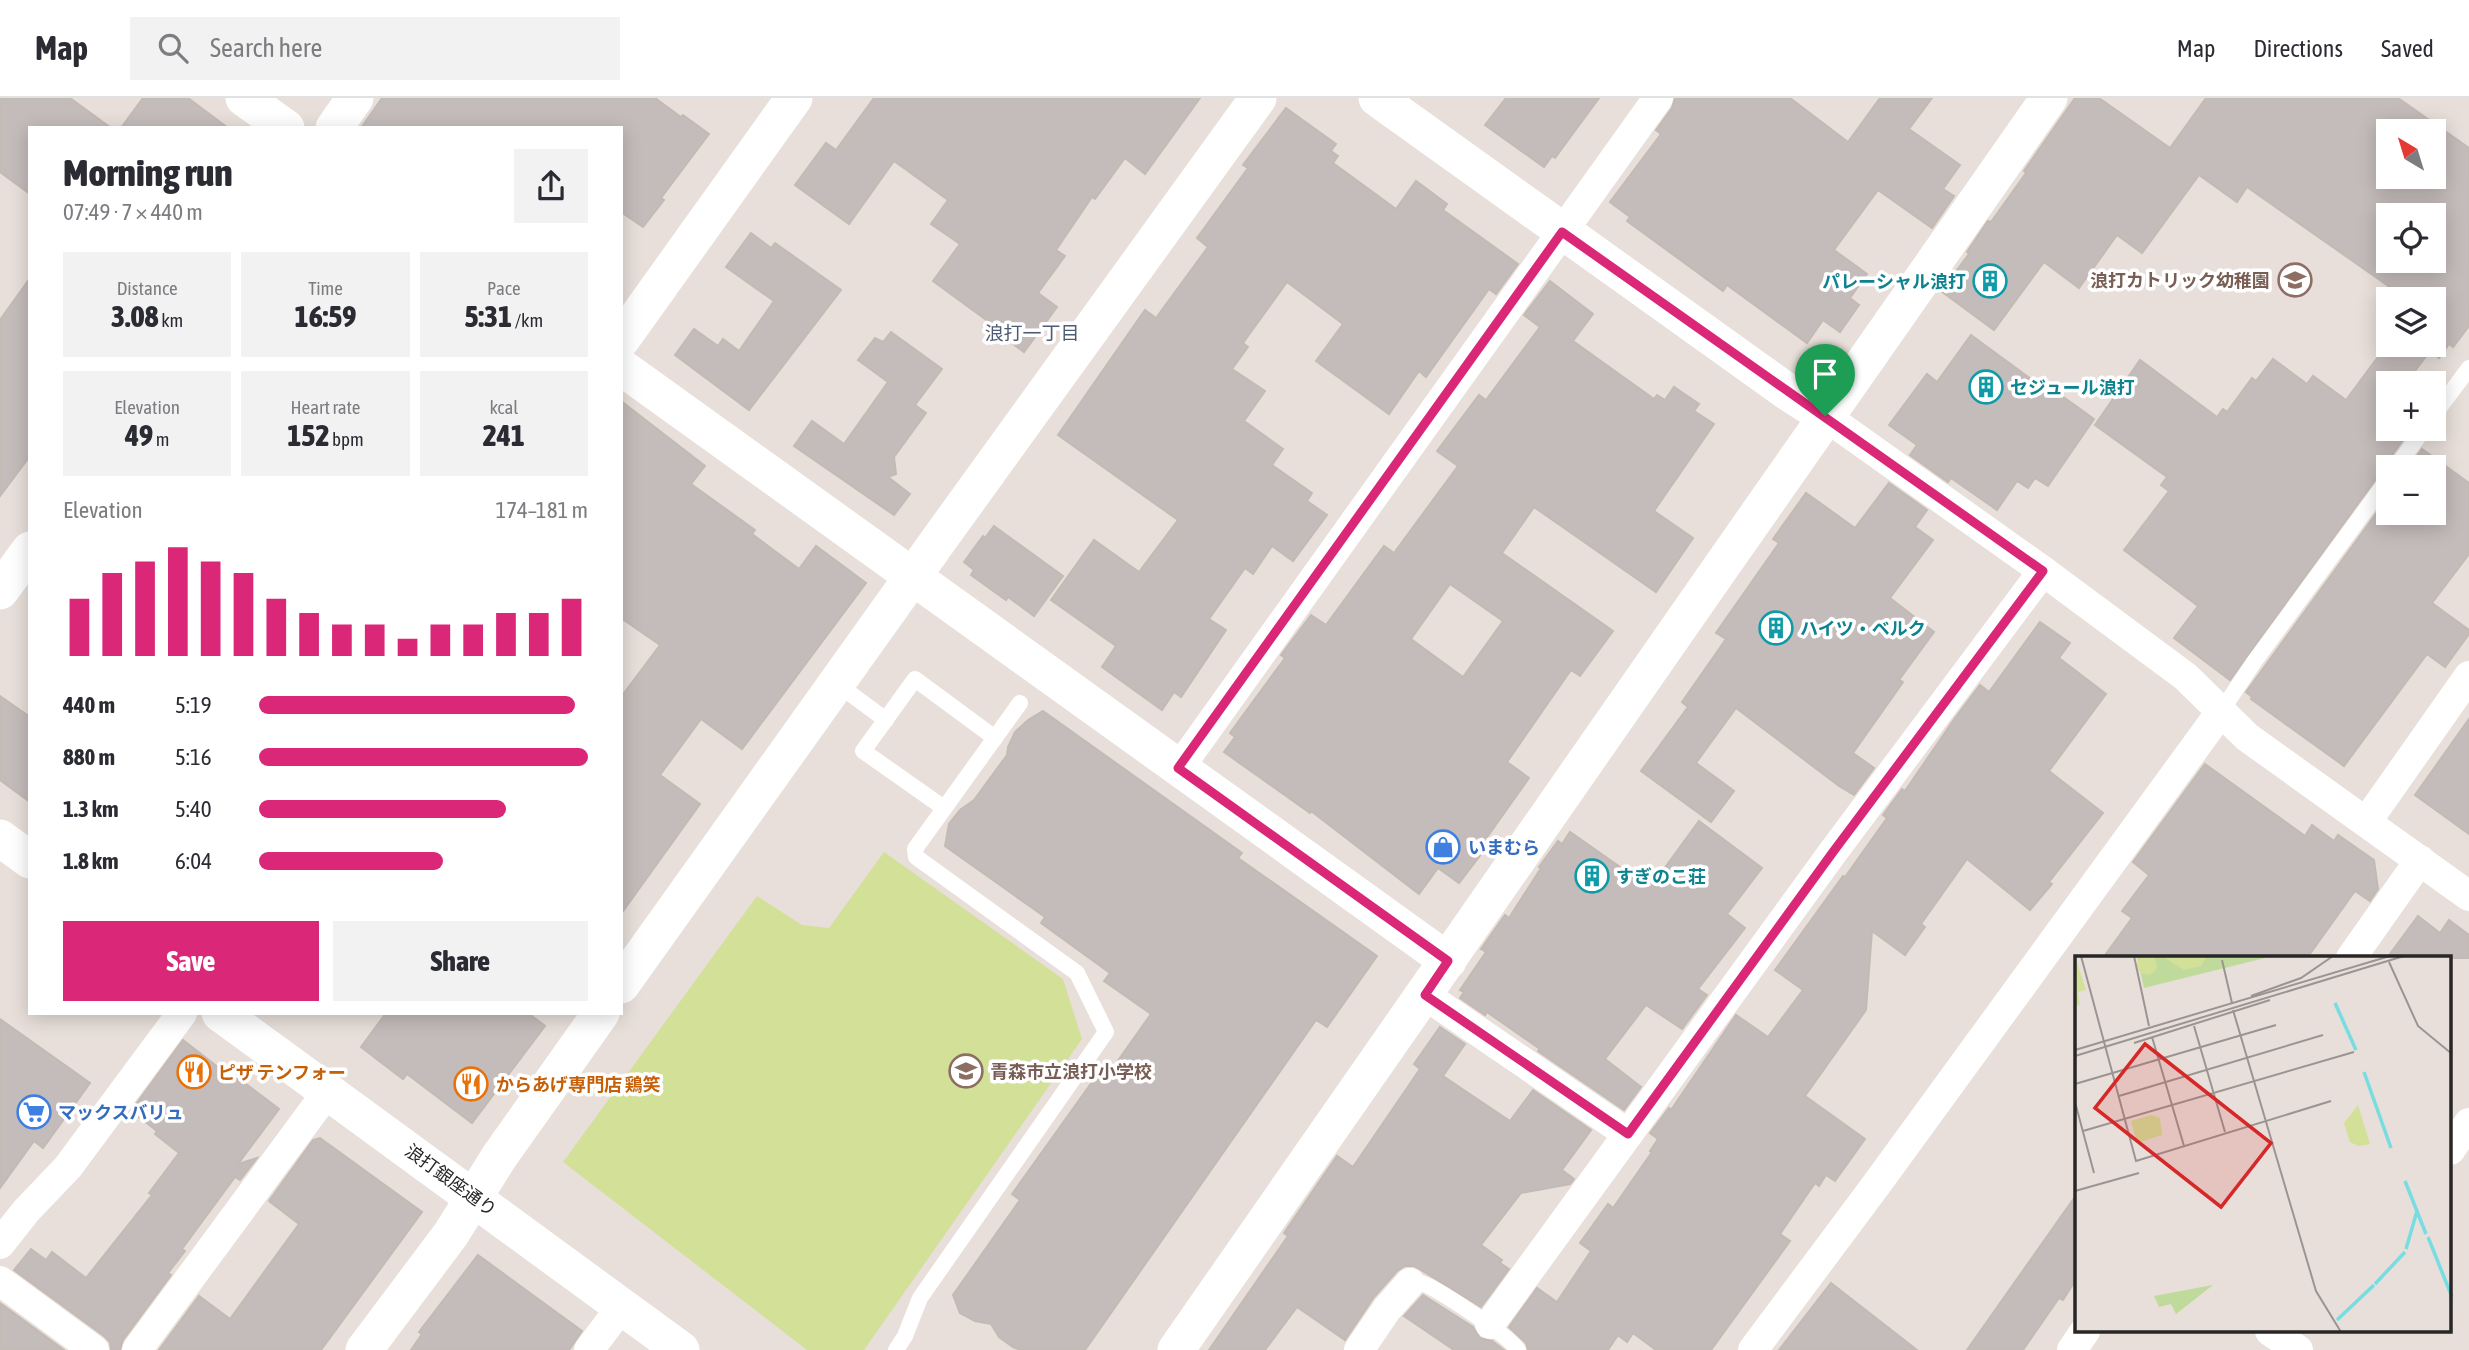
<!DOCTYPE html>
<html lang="en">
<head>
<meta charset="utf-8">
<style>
  :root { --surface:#fff; --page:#f2f2f3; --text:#2b2b33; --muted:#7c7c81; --line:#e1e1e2; --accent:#db2777 }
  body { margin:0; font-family:"Asap Condensed","Noto Sans JP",sans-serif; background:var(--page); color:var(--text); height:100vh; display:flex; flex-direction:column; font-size:26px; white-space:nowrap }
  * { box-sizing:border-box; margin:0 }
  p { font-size:23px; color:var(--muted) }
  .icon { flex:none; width:38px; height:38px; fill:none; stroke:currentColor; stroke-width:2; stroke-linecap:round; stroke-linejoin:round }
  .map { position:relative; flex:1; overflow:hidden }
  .panel { position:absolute; left:28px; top:28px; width:595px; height:889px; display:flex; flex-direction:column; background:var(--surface); border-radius:0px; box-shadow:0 4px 18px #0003 }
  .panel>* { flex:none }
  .needle { width:46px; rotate:322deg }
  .buttons { position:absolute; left:2376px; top:21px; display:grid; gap:14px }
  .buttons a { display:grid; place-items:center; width:70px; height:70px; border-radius:0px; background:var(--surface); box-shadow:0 4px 18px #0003; font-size:35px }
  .pin { position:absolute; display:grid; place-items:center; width:60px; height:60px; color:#fff; margin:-72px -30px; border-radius:50% 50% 50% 0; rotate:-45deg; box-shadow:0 0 7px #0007 }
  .pin .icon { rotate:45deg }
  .round { display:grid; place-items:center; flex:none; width:74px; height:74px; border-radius:0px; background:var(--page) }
  .headline { display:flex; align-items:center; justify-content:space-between; height:119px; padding:0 35px }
  h1 { font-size:38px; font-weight:800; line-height:52px }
  .figures { display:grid; grid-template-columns:repeat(3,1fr); gap:10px; height:119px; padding:7px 35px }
  .figures div { display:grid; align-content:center; border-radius:0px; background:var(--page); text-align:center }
  .figures b { font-size:30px; font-weight:800 }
  .figures small { font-size:19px; font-weight:400 }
  .figures p { font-size:19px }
  .chart { height:196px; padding:14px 35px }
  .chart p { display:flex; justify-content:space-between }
  .chart svg { width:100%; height:126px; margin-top:7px; stroke:var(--accent); stroke-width:6 }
  .action { display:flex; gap:14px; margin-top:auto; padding:14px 35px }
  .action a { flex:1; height:80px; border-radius:0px; background:var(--accent); color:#fff; font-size:28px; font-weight:800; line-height:80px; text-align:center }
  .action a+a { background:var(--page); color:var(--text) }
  ul { padding:0 35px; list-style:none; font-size:23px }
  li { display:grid; grid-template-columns:112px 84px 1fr; align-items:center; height:52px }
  li i { height:18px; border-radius:9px; background:var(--accent) }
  header { display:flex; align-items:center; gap:42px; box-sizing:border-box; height:98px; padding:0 35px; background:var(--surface); border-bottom:2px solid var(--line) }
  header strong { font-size:33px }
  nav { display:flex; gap:38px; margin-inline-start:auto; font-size:24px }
  .search { width:490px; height:63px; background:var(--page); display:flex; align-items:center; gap:18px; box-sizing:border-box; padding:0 24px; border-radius:0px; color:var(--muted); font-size:26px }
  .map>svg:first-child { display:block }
  .pitch { fill:#d2e098 }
  .building { fill:#c4bcba; stroke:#c3bab4; stroke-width:2; fill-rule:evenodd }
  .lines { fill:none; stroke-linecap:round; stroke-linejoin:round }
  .service { stroke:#fff; stroke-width:16 }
  .minor { stroke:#fff; stroke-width:30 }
  .tertiary { stroke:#fff; stroke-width:37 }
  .route-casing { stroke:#fff; stroke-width:14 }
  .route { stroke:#db2777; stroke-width:9 }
  .labels { text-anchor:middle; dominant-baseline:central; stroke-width:7; stroke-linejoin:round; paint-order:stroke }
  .education-label { font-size:18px; font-weight:bold; fill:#785e54; stroke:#fff; text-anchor:end }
  .culture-label { font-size:18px; font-weight:bold; fill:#0d838f; stroke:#fff; text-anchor:start }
  .shop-label { font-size:18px; font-weight:bold; fill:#366cbe; stroke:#fff; text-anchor:start }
  .food-label { font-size:18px; font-weight:bold; fill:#c56008; stroke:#fff; text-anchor:start }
  .street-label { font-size:18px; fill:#272727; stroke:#fff }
  .neighbourhood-label { font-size:19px; fill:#4d5c72; stroke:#fff }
  .inset-river { fill:none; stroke:#77dde1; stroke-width:3.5 }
  .inset-road { fill:none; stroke:#9b9592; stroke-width:2 }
  .view { fill:#d62828; fill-opacity:0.15; stroke:#d62828; stroke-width:3.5 }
  .inset-edge { fill:none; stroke:#272727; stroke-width:3.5 }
</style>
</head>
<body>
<header>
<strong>Map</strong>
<div class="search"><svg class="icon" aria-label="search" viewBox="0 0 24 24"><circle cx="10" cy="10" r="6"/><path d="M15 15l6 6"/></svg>Search here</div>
<nav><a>Map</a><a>Directions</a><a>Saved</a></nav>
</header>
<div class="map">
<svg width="2469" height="1252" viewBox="0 0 2469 1252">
  <rect width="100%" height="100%" fill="#e8dfda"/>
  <polygon class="pitch" points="884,754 1063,881 1082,941 864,1252 807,1252 563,1064 757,798 802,827 829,830"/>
  <g class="building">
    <polygon points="0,0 70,0 111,30 30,30 30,96 0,74"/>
    <polygon points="143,0 188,0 228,30 121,30"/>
    <polygon points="382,0 655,0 681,19 683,17 709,36 661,100 664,102 643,129 621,114 621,30 361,30"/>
    <polygon points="874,0 1200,0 1145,76 1125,60 1095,101 1092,99 1056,152 1065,158 1038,195 1057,209 1024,254 998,235 1000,232 933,183 960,146 931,126 948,102 894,63 849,126 795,87 826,45 836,52"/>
    <polygon points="1506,0 1599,0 1555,60 1552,58 1544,69 1485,27"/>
    <polygon points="1675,0 1790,0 1848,44 1880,0 1932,0 1909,31 1960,67 1943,91 1954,98 1932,130 1878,92 1834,152 1867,176 1850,200 1859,207 1840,234 1823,222 1807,245 1727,187 1723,193 1627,123 1630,119 1610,104 1661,36 1656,32 1672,10"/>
    <path d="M2075 0H2099L2170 50 2206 0H2398L2469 50V228L2453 249 2449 246 2439 260 2430 253 2406 285H2389V309L2380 320 2389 327V331H2394L2405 339 2388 363 2386 370 2381 374 2230 582 2174 540 2198 508 2124 452 2169 393 2161 387 2167 379 2095 327 2140 262 2217 319 2223 311 2227 314 2252 280 2256 283 2273 261 2307 286 2313 278 2346 302 2389 244V247H2434V201H2407L2247 89 2237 104 2199 77 2142 155 2117 137 2079 190 2044 164 1994 232 1941 193 1969 156 1967 154 1988 123 1991 124 2026 75 2024 73ZM2389 33H2434V79H2389ZM2389 117H2434V163H2389Z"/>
    <polygon points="1286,10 1336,46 1331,53 1338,58 1333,65 1396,111 1416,83 1447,106 1443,112 1518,166 1496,196 1489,191 1426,279 1419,273 1389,316 1316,263 1343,226 1287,184 1243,245 1248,249 1232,271 1265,293 1244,323 1283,351 1272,367 1312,395 1307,403 1327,417 1293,463 1272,448 1253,476 1245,470 1209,521 1226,532 1181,599 1174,594 1162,612 1102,569 1116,548 1051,502 1094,442 1139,474 1178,422 1058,337 1145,212 1156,220 1208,149 1197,140 1248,70 1243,67"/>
    <polygon points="751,135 771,150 775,145 841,192 749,312 675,257 694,231 718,248 723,241 739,253 774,203 726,169"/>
    <polygon points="30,180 30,358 0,398 0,222"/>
    <path d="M1550 183 1593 216 1573 243 1654 301 1657 297 1665 302 1674 289 1699 306 1694 313 1714 326 1654 413 1693 440 1656 494 1534 409 1502 455 1613 533 1580 578 1571 572 1507 664 1529 680 1478 752 1482 755 1459 785 1438 770 1419 796 1311 713 1310 715 1224 654 1235 639 1230 635 1285 560 1281 557 1311 517 1326 527 1384 448 1394 455 1458 368 1437 353 1479 297 1486 302 1540 229 1524 217ZM1450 486 1503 523 1463 579 1411 541Z"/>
    <polygon points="891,234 942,271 915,307 926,315 894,359 896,376 888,379 910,396 894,417 794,348 812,323 844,346 888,284 858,262 875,240 883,244"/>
    <polygon points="1971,237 2046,292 2048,288 2094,321 2048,388 2035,380 2028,390 2017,383 1997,412 1951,380 1948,384 1910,357 1917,347 1889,327 1927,276 1937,284"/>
    <polygon points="621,303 705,368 691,386 755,432 752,436 799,471 816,448 866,485 742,651 701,621 660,677 700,706 621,816 621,599 660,547 621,520"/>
    <polygon points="2422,351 2469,385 2469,456 2432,505 2469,532 2469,536 2445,569 2427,556 2344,668 2251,601 2252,599 2246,594 2389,398 2389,415 2434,415 2434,369 2409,369"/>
    <polygon points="1889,385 1927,412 1915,429 1933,442 1890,500 1934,534 1899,582 1903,584 1853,655 1874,670 1854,697 1839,688 1736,610 1696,665 1734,693 1711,724 1641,673 1688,609 1682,604 1726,541 1716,535 1779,445 1773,441 1806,395 1855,430"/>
    <polygon points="994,428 1063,478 1034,518 1008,499 1006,502 971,477 974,472 964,464 983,438 985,440"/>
    <polygon points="2040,524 2070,545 2059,560 2106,596 2049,673 2103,715 2049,784 2052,786 2030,812 1967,761 1921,826 1925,829 1905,857 1872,833 1866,912 1805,998 1865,1041 1835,1083 1826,1077 1819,1088 1815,1085 1780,1136 1790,1143 1711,1252 1656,1252 1633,1235 1627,1244 1618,1237 1608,1252 1528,1252 1526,1245 1509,1229 1537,1190 1557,1204 1591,1153 1580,1145 1608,1106 1613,1110 1652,1054 1650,1053 1658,1041 1650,1035 1669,1010 1671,1012 1736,917 1768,939 1803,892 1775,872 1843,778 1845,779 1887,720 1883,717 1902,691 1905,693 1955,620 1980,587 1989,594"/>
    <polygon points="0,598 30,619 30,704 0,682"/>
    <polygon points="1043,613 1242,755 1238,760 1377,858 1327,929 1316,922 1085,1252 1021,1252 1013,1249 999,1239 991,1226 975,1223 960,1215 953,1197 1020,1102 1012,1096 1105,966 1112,971 1151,916 1104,883 1110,875 1041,825 1045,819 945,748 949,726 960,712 974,702 1007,657 1008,649 1015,634 1028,622"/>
    <polygon points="2469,621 2469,736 2415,697"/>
    <polygon points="2205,666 2305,738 2312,727 2334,743 2338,737 2374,762 2378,791 2370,803 2355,793 2307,860 2103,860 2132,820 2122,813 2149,777 2133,764"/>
    <polygon points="1699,723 1762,770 1727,816 1745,830 1698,891 1707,897 1682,931 1646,907 1605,961 1641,989 1624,1012 1538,953 1540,951 1487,914 1485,917 1460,900 1464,894 1460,892 1486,854 1481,851 1505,817 1509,820 1541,770 1539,769 1558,743 1562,746 1570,734 1650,790"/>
    <polygon points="2418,818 2440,835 2449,822 2469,837 2469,860 2387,860"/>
    <polygon points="386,915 528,915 545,928 472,1025 407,976 403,981 361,949"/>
    <polygon points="0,921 90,985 43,1050 34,1043 0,1090"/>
    <polygon points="1440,929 1465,946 1443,978 1510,1023 1533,992 1591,1032 1562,1072 1574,1081 1570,1086 1521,1095 1481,1147 1502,1162 1500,1165 1509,1171 1481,1209 1421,1172 1414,1168 1405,1168 1397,1173 1374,1199 1345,1242 1297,1209 1265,1252 1209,1252 1288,1138 1284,1135 1337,1058 1353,1069 1420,971 1414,966"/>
    <polygon points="183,942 236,983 238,980 279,1011 238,1066 257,1060 240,1082 235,1079 182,1151 185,1153 168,1175 171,1177 123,1242 120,1252 111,1252 110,1244 104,1238 14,1172 31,1151 46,1162 52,1154 86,1180 152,1097 149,1095 179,1055 155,1036 157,1033 131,1013"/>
    <polygon points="320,1040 422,1114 321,1252 159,1252 199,1198 230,1221 299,1126 269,1103 313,1042"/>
    <polygon points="2077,1096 2077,1180 2063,1202 2059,1200 2023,1252 1967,1252"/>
    <polygon points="478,1157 582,1233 569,1252 411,1252 422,1236 419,1234"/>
    <polygon points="1831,1185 1917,1252 1779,1252"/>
    <polygon points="1423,1197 1473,1229 1480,1240 1492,1243 1504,1252 1454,1252 1404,1218"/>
    <polygon points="0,1205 64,1252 0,1252"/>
  </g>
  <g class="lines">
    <g class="service">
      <polyline points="2434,317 2469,270"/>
      <polyline points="2396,369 2424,331"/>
      <polyline points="836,585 886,622"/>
      <polyline points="2220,615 2254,564 2389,380"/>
      <polyline points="944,710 863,653 915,581 995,640"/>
      <path d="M1410 1185C1414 1184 1417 1184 1421 1185 1436 1189 1510 1239 1518 1252"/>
      <polyline points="896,1252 905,1238 920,1200 1106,934 1077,875 916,759 915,751 1020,605"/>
    </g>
    <g class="minor">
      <polyline points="1825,318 2043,473 2186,579 2247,639 2469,798"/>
      <polyline points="1179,670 1658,0"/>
      <polyline points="2367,723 2469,578"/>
      <polyline points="2351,860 2420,762"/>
      <polyline points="1425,897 1628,1036"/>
      <polyline points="2450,1052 2469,1025"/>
      <polyline points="0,1146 26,1113 68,1069 182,915"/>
      <polyline points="0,1183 94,1252"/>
      <polyline points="1490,1226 1833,754 2043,473"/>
      <polyline points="2270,1233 2298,1252"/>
      <polyline points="137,1252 328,993"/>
      <polyline points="589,1252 622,1208"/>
      <polyline points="1359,1252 1387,1211 1410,1185"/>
      <polyline points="1753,1252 1876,1087 2220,615"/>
      <polyline points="2072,1252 2085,1233"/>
    </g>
    <g class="tertiary">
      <polyline points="244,0 286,30"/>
      <polyline points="1377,0 1789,295 1825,318"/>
      <polyline points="334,30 355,0"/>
      <polyline points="621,242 794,0"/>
      <polyline points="621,269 1448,863"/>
      <polyline points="0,493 30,452"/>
      <polyline points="0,740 30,762"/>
      <polyline points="621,887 938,443 1258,0"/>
      <polyline points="220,915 681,1252"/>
      <polyline points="364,1252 451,1136 499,1059 601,915"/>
      <path d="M1176 1252C1468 835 1756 416 2049 0"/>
    </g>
  </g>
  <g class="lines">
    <defs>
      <path id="route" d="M1562 134C1722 248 1883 359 2043 473L1833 754 1628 1036 1425 897 1448 863 1178 670Z"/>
    </defs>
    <use href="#route" class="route-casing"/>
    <use href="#route" class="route"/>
  </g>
  <defs>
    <symbol id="school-ring" viewBox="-11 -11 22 22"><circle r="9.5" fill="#fff" stroke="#8d6e63" stroke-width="1.5"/><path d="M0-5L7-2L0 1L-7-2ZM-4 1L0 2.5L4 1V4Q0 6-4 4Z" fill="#8d6e63"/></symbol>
    <symbol id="building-ring" viewBox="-11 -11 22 22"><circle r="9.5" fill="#fff" stroke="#0f9aa8" stroke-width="1.5"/><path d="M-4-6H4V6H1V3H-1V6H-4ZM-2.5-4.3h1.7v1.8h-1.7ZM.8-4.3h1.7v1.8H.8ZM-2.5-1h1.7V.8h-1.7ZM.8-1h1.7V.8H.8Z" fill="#0f9aa8"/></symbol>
    <symbol id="shop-ring" viewBox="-11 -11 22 22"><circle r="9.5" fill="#fff" stroke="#3f7fe0" stroke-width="1.5"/><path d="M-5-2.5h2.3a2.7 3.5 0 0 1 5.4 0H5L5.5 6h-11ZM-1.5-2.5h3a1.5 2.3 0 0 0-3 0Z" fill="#3f7fe0"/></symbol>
    <symbol id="restaurant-ring" viewBox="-11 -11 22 22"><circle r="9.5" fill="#fff" stroke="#e8710a" stroke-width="1.5"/><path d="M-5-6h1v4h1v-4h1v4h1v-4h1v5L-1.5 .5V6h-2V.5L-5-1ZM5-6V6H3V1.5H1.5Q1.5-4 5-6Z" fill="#e8710a"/></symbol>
    <symbol id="supermarket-ring" viewBox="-11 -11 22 22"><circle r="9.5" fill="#fff" stroke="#3f7fe0" stroke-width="1.5"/><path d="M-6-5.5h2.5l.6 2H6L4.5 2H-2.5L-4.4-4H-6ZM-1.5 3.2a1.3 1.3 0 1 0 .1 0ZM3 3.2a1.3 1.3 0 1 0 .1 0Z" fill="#3f7fe0"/></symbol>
  </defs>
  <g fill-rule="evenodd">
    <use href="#school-ring" x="2276" y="163" width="38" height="38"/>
    <use href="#building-ring" x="1971" y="164" width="38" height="38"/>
    <use href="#building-ring" x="1967" y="270" width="38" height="38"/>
    <use href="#building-ring" x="1757" y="511" width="38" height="38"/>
    <use href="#shop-ring" x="1424" y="730" width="38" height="38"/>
    <use href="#building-ring" x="1573" y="759" width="38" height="38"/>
    <use href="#school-ring" x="947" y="954" width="38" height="38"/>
    <use href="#restaurant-ring" x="175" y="955" width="38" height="38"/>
    <use href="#restaurant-ring" x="452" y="967" width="38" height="38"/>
    <use href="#supermarket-ring" x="15" y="995" width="38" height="38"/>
  </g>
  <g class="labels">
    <g class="education-label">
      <text x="2270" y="182">浪打カトリック幼稚園</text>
      <text x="990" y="973" text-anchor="start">青森市立浪打小学校</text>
    </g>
    <g class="culture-label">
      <text x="1966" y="183" text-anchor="end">パレーシャル浪打</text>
      <text x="2010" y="289">セジュール浪打</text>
      <text x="1800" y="530">ハイツ・ベルク</text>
      <text x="1616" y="778">すぎのこ荘</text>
    </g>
    <g class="shop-label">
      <text x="1468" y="749">いまむら</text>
      <text x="58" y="1014">マックスバリュ</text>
    </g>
    <g class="food-label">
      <text x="218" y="974">ピザ テンフォー</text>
      <text x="496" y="986">からあげ専門店 鶏笑</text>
    </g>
    <g class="street-label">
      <text transform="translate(451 1082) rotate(36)">浪打銀座通り</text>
    </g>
    <g class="neighbourhood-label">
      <text x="1032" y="235">浪打一丁目</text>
    </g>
  </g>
  <g transform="translate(2075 858)">
    <rect width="376" height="376" fill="#e8dfda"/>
    <path d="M62 0H198L69 32ZM138 329 101 358 96 348 84 351 79 340Z" fill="#bfda9b"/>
    <path d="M62 9a10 10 0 1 1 20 0a10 10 0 1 1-20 0ZM0 0 11 34 3 36 5 49 0 50ZM87 0H131V1L126 10 109 14ZM283 149 295 188 283 190 275 186 269 167ZM76 159 85 162 87 179 62 187 56 165Z" fill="#d2e098"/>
    <path class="inset-river" d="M260 47 281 94M289 116 316 192M330 225 351 278M353 281 377 341M331 293 342 255M300 328 330 296M262 364 299 329"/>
    <path class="inset-road" d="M6 0 61 205 256 145M59 0 74 70M147 4 157 47M314 6 343 70 377 98M176 40 226 22 258 0M158 54 241 335 266 376M119 70 150 176M77 81 109 190M59 87 195 44M0 94 315 0M0 100 329 0M0 128 201 69M44 140 248 79M0 146 19 217M8 175 279 96M0 235 64 217"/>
    <path class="view" d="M70 88 196 187 146 251 20 152Z"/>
    <rect width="376" height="376" class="inset-edge"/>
  </g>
</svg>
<div class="buttons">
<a><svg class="needle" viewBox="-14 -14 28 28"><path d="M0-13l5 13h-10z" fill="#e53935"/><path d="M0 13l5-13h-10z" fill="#7c7c81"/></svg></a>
<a><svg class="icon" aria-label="locate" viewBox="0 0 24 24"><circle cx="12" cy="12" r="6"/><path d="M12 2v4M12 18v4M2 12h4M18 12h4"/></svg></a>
<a><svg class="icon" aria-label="layers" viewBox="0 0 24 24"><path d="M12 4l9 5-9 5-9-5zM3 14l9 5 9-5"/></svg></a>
<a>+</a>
<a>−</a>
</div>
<div class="pin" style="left:1825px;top:318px;background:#1e9e55"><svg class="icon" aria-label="arrive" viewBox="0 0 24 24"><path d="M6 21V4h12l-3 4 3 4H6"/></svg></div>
<section class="panel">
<div class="headline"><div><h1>Morning run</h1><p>07:49 · 7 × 440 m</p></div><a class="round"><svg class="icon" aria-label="share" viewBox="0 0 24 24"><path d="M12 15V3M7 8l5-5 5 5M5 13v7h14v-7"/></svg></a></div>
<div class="figures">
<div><p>Distance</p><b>3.08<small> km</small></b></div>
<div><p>Time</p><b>16:59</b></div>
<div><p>Pace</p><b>5:31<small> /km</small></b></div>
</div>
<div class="figures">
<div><p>Elevation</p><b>49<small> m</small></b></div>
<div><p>Heart rate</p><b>152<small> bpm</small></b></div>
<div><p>kcal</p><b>241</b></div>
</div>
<div class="chart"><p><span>Elevation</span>174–181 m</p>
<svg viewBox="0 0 160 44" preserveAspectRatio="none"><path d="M5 44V24M15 44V15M25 44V11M35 44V6M45 44V11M55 44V15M65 44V24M75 44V29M85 44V33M95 44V33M105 44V38M115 44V33M125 44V33M135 44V29M145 44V29M155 44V24"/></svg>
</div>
<ul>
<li><b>440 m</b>5:19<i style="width:96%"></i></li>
<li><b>880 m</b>5:16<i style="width:100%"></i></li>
<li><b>1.3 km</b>5:40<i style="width:75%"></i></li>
<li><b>1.8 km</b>6:04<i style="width:56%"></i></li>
</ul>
<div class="action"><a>Save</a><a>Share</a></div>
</section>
</div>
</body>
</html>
